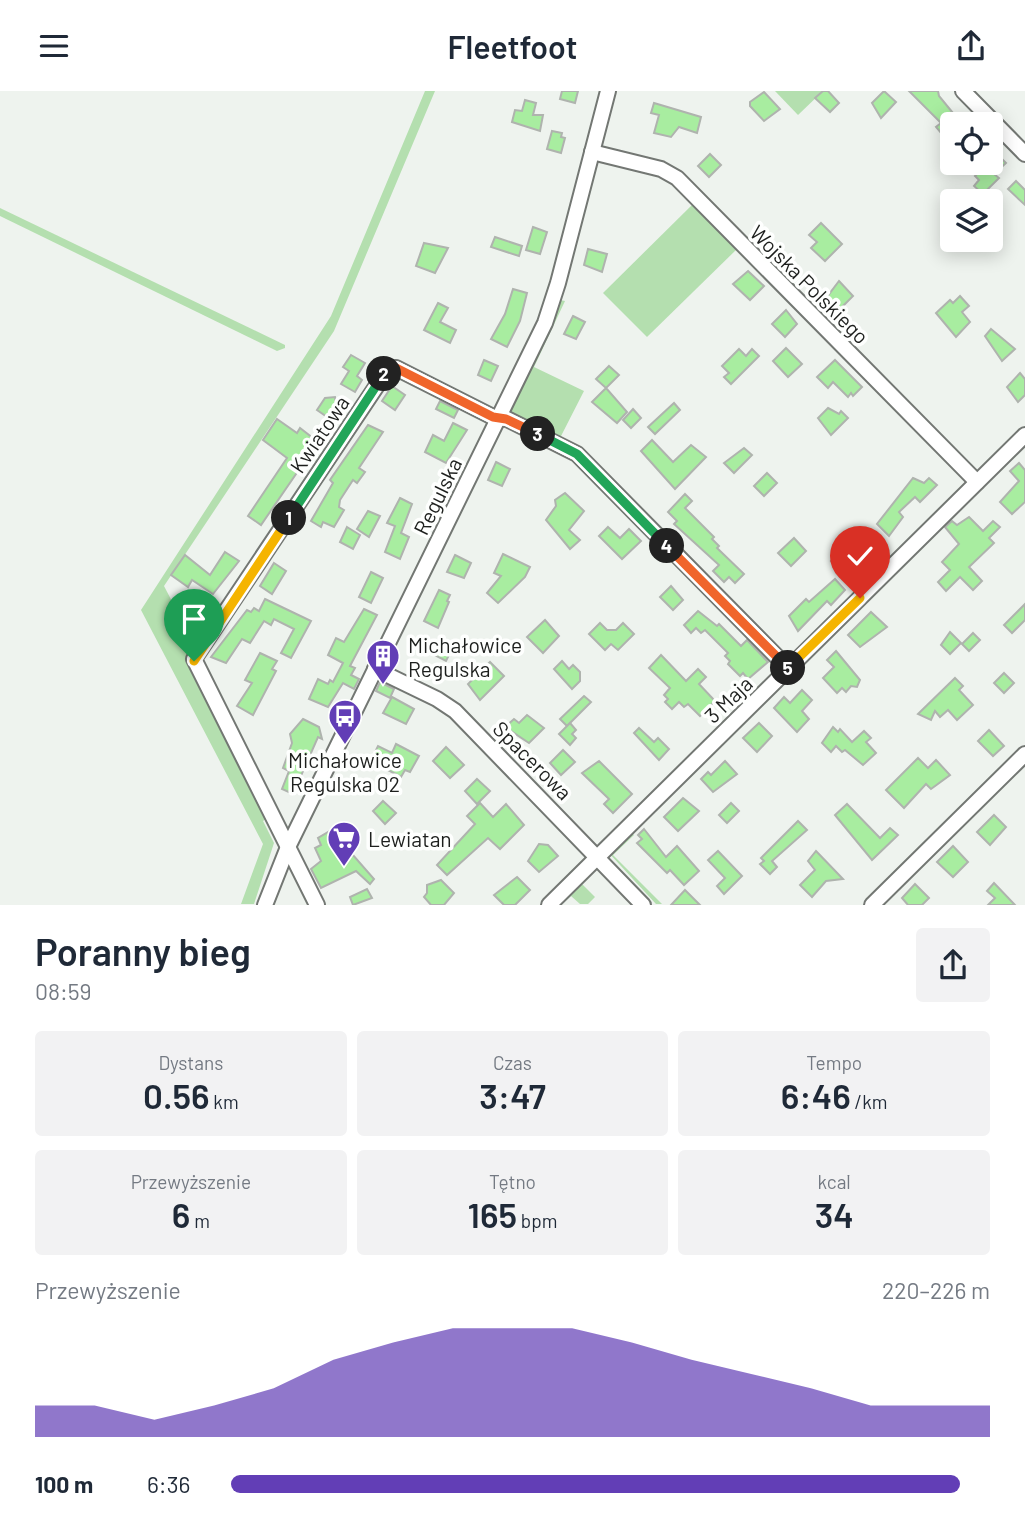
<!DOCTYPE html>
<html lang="pl">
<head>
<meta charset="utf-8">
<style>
  :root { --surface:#fff; --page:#f2f2f3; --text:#1f2937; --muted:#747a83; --accent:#623eb6 }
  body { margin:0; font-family:Barlow,sans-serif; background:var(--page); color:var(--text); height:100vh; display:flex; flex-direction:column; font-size:26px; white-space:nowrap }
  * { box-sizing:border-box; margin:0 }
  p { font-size:23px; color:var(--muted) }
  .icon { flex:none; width:38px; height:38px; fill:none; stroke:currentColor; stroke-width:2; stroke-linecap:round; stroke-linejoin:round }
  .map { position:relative; height:814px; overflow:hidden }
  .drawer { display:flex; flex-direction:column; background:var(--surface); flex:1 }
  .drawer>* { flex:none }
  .tools { position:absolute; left:940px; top:21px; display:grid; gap:14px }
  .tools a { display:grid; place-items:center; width:63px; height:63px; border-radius:7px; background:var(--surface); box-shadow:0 4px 18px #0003; font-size:35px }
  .pin { position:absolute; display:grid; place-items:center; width:60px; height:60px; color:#fff; margin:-72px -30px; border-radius:50% 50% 50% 0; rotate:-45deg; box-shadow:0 0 7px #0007 }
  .pin .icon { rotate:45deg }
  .km { position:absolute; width:35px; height:35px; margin:-18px; border-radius:50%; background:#222; color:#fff; font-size:19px; line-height:35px; text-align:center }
  .round { display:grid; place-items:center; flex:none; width:74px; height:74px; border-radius:7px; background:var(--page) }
  .overview { display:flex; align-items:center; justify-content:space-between; height:119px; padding:0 35px }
  h1 { font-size:38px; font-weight:600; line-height:52px }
  .metrics { display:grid; grid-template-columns:repeat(3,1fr); gap:10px; height:119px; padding:7px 35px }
  .metrics div { display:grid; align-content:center; border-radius:7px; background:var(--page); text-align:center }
  .metrics b { font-size:35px; font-weight:600 }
  .metrics small { font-size:19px; font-weight:400 }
  .metrics p { font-size:19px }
  .chart { height:196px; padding:14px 35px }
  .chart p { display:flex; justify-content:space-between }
  .chart svg { width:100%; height:126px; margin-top:7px; fill:var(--accent); opacity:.7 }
  ul { padding:0 35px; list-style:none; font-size:23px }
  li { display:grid; grid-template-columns:112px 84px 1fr; align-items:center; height:52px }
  li i { height:18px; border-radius:9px; background:var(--accent) }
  header { display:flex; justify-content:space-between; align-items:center; height:91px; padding:0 35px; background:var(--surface); font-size:32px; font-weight:600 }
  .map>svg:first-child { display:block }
  .green { fill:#b4dfaf }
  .building { fill:#a8eda0; stroke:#afb3ae; stroke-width:2 }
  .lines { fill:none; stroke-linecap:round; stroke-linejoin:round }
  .minor-casing { stroke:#737773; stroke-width:18 }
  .minor { stroke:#fff; stroke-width:14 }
  .split-1-casing { stroke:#fff; stroke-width:14 }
  .split-2-casing { stroke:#fff; stroke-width:14 }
  .split-3-casing { stroke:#fff; stroke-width:14 }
  .split-4-casing { stroke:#fff; stroke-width:14 }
  .split-5-casing { stroke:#fff; stroke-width:14 }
  .split-6-casing { stroke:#fff; stroke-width:14 }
  .split-1 { stroke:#f5b400; stroke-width:9 }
  .split-2 { stroke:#22a559; stroke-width:9 }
  .split-3 { stroke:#f0652b; stroke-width:9 }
  .split-4 { stroke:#22a559; stroke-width:9 }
  .split-5 { stroke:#f0652b; stroke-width:9 }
  .split-6 { stroke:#f5b400; stroke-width:9 }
  .labels { text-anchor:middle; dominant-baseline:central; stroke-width:7; stroke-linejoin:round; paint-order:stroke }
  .street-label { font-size:21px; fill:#1d1f1d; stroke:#fefffe }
  .poi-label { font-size:21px; fill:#1d1f1d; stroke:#fefffe; text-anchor:start }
</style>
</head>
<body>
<header><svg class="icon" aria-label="menu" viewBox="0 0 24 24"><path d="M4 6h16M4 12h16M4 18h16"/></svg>Fleetfoot<svg class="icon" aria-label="share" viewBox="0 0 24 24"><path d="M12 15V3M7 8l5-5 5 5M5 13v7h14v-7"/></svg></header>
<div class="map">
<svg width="1025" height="814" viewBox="0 0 1025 814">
  <rect width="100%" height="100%" fill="#eef3ee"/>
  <g class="green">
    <polygon points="425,0 435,0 334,240 164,495 196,556 187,568 267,727 263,730 274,752 254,813 241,813 263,753 141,519 331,225"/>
    <polygon points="775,0 823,0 798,24"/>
    <polygon points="693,113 737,158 647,246 603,202"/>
    <polygon points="0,117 285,254 285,257 277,260 0,125"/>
    <polygon points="560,209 565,210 534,276 584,300 560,347 509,323"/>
    <polygon points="630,740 634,744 613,764 662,813 656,813 608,761"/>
    <polygon points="579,790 595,806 588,813 580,813 571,805 562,813 555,814"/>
  </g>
  <g class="building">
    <polygon points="562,0 578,0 575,12 560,8"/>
    <polygon points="823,0 828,0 839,12 830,21 815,7"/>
    <polygon points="884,0 896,11 881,27 872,12"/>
    <polygon points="909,0 938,0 939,5 962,33 952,33 952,44 947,49 936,36 941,32"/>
    <polygon points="764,1 780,18 764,30 750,15 750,11"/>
    <polygon points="525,9 536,12 533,24 543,24 540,40 512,31 515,19 522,20"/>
    <polygon points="654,12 701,26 697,42 679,36 671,46 654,42 659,24 651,22"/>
    <polygon points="552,40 562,42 561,46 565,47 561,62 547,58"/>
    <polygon points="710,63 721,74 709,86 698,75"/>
    <polygon points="997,63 1006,72 994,83 999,87 983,103 974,95 979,89 975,85"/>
    <polygon points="1016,90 1025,99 1025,114 1008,98"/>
    <polygon points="821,132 842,153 825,170 811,157 817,151 809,144"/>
    <polygon points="533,136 547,141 540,163 526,159"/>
    <polygon points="495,146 522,155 519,165 491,156"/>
    <polygon points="424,152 448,157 435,182 416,175"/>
    <polygon points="588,158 607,163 602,181 584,174"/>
    <polygon points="748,180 764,195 750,209 733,193"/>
    <polygon points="839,190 853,205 840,218 827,206"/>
    <polygon points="513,198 527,202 520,230 507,256 491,248 505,223"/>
    <polygon points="960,205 969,215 962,221 970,231 956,246 936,222 950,209 953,212"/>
    <polygon points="438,212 448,217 440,231 456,239 450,252 424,239"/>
    <polygon points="786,219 797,233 785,246 772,233"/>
    <polygon points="573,225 585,231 576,248 564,243"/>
    <polygon points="991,238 1015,258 1002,270 985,245"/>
    <polygon points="786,257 802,273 788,286 773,270"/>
    <polygon points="739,258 746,265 752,258 759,265 731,293 724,286 729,282 722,275"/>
    <polygon points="351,264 365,272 357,285 362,289 355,301 341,293 349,280 343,276"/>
    <polygon points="484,269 498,275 491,290 478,284"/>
    <polygon points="835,269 862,296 853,305 851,302 848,306 833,291 828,297 817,286"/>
    <polygon points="609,275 619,284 606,297 627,321 617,332 592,311 606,297 596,288"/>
    <polygon points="1020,282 1025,288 1025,304 1018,311 1007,296"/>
    <polygon points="392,295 405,304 395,319 382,310"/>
    <polygon points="335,306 336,314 341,318 333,330 317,319 325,307"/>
    <polygon points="440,310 458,319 454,327 436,318"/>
    <polygon points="674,312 680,319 655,343 648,336"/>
    <polygon points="828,317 839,323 841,320 848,327 831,344 818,327"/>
    <polygon points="633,318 641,327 631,337 623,329"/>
    <polygon points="277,328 297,342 300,337 318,351 261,434 248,425 287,367 263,349"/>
    <polygon points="453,332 467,339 446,372 425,361 433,344 444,350"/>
    <polygon points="368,334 383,341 359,377 365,381 357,392 353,389 340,409 339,416 344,419 334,436 323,431 321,436 311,430 333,392 330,389"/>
    <polygon points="652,349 673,371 691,354 706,366 675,398 641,360"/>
    <polygon points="744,357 752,364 734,382 724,372"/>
    <polygon points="496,371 510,378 502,395 488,389"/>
    <polygon points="1019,372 1025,379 1025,411 1012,423 1000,411 1019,390 1010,380"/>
    <polygon points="767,382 777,392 764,405 754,395"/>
    <polygon points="913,387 924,392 929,387 937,394 920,411 915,406 899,421 903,426 889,445 877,433"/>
    <polygon points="565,402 584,420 569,439 580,449 570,458 546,429 556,415 555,409"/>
    <polygon points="685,403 692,410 685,417 714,446 712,448 719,455 717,457 744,483 735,492 729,486 724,491 713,480 719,474 674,433 677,430 668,421"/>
    <polygon points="400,407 412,413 401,442 409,446 400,468 385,461 395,435 387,432"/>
    <polygon points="368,420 380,425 369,446 357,438"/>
    <polygon points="969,426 983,440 993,430 1000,436 989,447 994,452 969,476 982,490 973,499 960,486 946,500 938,491 950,479 942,471 959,453 945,436 952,430 957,434"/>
    <polygon points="347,436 360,444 353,458 340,451"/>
    <polygon points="608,436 620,447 629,438 641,450 622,468 599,445"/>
    <polygon points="794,447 806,460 791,475 778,462"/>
    <polygon points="844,457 856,469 843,482 831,470"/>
    <polygon points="225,461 239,470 213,503 192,489 188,496 171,484 185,464 210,484"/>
    <polygon points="503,463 530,476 525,486 498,512 487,502 501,485 494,482"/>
    <polygon points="455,464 471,472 464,487 447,481"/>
    <polygon points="274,472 286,480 272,503 260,495"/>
    <polygon points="371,481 383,487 371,512 359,506"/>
    <polygon points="835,488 845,499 831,514 827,510 798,540 789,525 806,508 809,511"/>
    <polygon points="671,495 683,509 673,519 660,506"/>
    <polygon points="439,499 450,504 447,510 449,511 438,537 424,530"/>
    <polygon points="265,508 311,530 291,567 281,562 294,538 274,528 271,534 264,530 250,552 242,548 226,572 211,566 247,519 251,521 254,517 259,520"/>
    <polygon points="1025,513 1025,529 1012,542 1004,534"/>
    <polygon points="364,518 377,524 350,575 355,577 351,584 359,588 354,598 343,592 328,616 309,608 318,588 328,593 330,589 333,591 343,572 328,564 336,547 344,551"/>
    <polygon points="698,520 717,535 719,533 741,555 747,549 768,571 748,588 743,582 740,585 728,573 730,570 725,565 728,562 705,539 701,542 696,537 691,542 684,534"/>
    <polygon points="871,521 887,536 860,556 848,544"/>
    <polygon points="545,529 559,545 543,562 527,546"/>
    <polygon points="600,532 607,539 616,539 623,532 634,543 618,559 611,553 605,559 589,543"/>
    <polygon points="950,541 961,552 950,563 941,554"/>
    <polygon points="973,542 980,549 969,560 962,553"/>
    <polygon points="428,549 451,560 446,570 423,558"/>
    <polygon points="836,560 860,589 857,596 851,595 846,601 842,597 837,602 823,587 834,576 827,569"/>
    <polygon points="260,562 277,570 272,578 276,580 253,624 237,615 252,592 245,589"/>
    <polygon points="661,564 686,590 698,578 706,586 699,593 715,610 700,625 688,613 684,616 679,611 672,618 665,611 668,608 664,604 670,597 649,577"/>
    <polygon points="562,570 569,578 573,574 580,581 580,590 572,598 554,578"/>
    <polygon points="490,571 504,585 480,609 468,593"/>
    <polygon points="1004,582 1014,592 1004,602 994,592"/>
    <polygon points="955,587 963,595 959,599 973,614 957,629 948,619 940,626 935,620 931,629 918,623"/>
    <polygon points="380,591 394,598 390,607 376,600"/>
    <polygon points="802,599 812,609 802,620 809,628 797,641 774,617 784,606 790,612"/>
    <polygon points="584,605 591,611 567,635 560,628"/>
    <polygon points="392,606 414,618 406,633 383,622"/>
    <polygon points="527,624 544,637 529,652 505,636 514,628 519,632"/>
    <polygon points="303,628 319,636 322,648 318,646 293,703 282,698 289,680 283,677 292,652 290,643"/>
    <polygon points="570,632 576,639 572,643 576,647 570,654 559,643"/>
    <polygon points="759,632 772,645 757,661 743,647"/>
    <polygon points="833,636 838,641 840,638 852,651 864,640 871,647 866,651 876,662 863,674 845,659 842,661 836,655 831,661 822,652"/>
    <polygon points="639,637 654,651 658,647 669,658 659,669 634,642"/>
    <polygon points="989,639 1004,655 993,665 978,650"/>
    <polygon points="396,653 419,665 410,681 405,679 401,686 384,677 387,670 374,663 378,655 392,662"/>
    <polygon points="446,656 464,674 450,687 433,670"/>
    <polygon points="563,659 575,671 561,684 550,672"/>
    <polygon points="918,667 928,677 936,669 950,684 931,698 926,693 904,717 886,699"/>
    <polygon points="599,670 632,703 613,722 604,713 609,708 582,682"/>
    <polygon points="725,670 737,683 713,701 701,688 708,681 711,684"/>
    <polygon points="477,688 490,700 477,713 465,700"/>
    <polygon points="683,707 699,720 678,740 664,726"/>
    <polygon points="383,710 396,722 385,733 373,720"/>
    <polygon points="480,712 493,726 506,713 524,734 500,758 488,747 447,784 437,774 475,733 467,725"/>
    <polygon points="731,712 739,720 727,732 719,724"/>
    <polygon points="847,713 880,747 890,737 898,744 872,769 835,724"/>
    <polygon points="994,724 1006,736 990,754 977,741"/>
    <polygon points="798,730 807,739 772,770 777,776 770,783 760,773 764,770 761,767"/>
    <polygon points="644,738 666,766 677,755 699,780 684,794 670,779 667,782 637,752 642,748 638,744"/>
    <polygon points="330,740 345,769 353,764 374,788 370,793 356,780 321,797 311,778 321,770 315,757 321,754 318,747"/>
    <polygon points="539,753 548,754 558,765 539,781 528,770"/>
    <polygon points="953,755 968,771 953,786 937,771"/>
    <polygon points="718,760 742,785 724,803 717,795 725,787 708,769"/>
    <polygon points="816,760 843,788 826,790 812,806 800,794 815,779 808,770"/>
    <polygon points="517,786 530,799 515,814 504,814 494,804"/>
    <polygon points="441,789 454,802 444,814 431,814 424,806 427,802 427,794"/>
    <polygon points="994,792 1015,814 988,814 995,807 987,800"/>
    <polygon points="915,793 929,807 922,814 908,814 902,807"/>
    <polygon points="367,798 372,807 353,814 350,806"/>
    <polygon points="685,799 700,814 671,814"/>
  </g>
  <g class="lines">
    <defs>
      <g id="minor">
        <polyline points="963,0 1025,63"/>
        <polyline points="592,61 661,78 677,87 977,391"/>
        <polyline points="375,578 437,608 455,620 643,814"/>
        <polyline points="265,814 288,756 545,232 558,192 608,0"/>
        <polyline points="317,814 194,568 388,278 396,277 493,326 507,328 577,363 789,578"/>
        <polyline points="549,814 1025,344"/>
        <polyline points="872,814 1025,663"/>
      </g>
    </defs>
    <use href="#minor" class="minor-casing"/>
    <use href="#minor" class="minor"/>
  </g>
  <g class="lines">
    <defs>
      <polyline id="split-1" points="194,570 289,427"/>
      <polyline id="split-2" points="289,427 384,283"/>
      <polyline id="split-3" points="384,283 388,278 396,277 493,326 506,328 538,343"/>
      <polyline id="split-4" points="538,343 577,363 667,455"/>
      <polyline id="split-5" points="667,455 788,577"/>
      <polyline id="split-6" points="788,577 860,507"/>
    </defs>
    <use href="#split-1" class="split-1-casing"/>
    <use href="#split-2" class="split-2-casing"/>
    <use href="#split-3" class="split-3-casing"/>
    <use href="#split-4" class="split-4-casing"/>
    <use href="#split-5" class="split-5-casing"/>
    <use href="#split-6" class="split-6-casing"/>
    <use href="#split-1" class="split-1"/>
    <use href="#split-2" class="split-2"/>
    <use href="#split-3" class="split-3"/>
    <use href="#split-4" class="split-4"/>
    <use href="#split-5" class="split-5"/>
    <use href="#split-6" class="split-6"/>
  </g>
  <defs>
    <symbol id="building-pin" viewBox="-11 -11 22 30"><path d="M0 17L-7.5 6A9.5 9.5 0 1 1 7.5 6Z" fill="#623eb6" stroke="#fefffe"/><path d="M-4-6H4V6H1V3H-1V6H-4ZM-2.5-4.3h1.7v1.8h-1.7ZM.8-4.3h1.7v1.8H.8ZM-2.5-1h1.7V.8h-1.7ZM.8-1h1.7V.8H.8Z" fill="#fff"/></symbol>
    <symbol id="bus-pin" viewBox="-11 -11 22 30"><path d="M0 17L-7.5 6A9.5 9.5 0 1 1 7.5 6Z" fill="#623eb6" stroke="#fefffe"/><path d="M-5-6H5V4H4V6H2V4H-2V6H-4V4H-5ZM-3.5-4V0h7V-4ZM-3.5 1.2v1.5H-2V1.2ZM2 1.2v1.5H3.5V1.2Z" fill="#fff"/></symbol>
    <symbol id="supermarket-pin" viewBox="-11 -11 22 30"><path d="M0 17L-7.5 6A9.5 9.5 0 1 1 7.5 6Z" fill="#623eb6" stroke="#fefffe"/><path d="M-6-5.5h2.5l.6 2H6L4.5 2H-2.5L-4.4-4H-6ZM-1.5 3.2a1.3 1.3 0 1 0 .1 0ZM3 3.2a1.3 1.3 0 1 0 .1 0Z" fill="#fff"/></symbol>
  </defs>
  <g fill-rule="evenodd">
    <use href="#building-pin" x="364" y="546" width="38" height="52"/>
    <use href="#bus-pin" x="326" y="606" width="38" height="52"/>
    <use href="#supermarket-pin" x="325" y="728" width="38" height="52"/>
  </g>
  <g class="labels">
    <g class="street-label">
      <text transform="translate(810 193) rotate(45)">Wojska Polskiego</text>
      <text transform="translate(319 343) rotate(-56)">Kwiatowa</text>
      <text transform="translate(437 405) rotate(-64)">Regulska</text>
      <text transform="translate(728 608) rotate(-44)">3 Maja</text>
      <text transform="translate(533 669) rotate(45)">Spacerowa</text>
    </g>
    <g class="poi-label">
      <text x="408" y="553">Michałowice<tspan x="408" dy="24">Regulska</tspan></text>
      <text x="345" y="668" text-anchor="middle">Michałowice<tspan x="345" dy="24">Regulska 02</tspan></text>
      <text x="368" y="747">Lewiatan</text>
    </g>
  </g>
</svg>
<div class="tools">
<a><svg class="icon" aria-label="locate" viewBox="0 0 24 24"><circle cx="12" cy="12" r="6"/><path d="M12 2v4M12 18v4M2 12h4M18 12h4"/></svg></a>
<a><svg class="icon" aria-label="layers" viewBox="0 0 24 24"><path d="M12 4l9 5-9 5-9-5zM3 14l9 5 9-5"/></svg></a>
</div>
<div class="pin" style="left:194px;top:570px;background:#1e9e55"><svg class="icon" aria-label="arrive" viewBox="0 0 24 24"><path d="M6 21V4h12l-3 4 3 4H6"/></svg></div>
<div class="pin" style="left:860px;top:507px;background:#d93025"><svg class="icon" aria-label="check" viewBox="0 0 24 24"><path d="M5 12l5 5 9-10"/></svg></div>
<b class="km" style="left:289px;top:427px">1</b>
<b class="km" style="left:384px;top:283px">2</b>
<b class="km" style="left:538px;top:343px">3</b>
<b class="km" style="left:667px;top:455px">4</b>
<b class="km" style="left:788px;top:577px">5</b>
</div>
<section class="drawer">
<div class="overview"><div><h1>Poranny bieg</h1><p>08:59</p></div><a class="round"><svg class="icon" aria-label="share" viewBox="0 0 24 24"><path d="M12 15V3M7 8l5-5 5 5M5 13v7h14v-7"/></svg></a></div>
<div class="metrics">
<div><p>Dystans</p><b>0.56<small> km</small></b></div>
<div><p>Czas</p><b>3:47</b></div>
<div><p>Tempo</p><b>6:46<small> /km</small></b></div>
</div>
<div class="metrics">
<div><p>Przewyższenie</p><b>6<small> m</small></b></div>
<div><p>Tętno</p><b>165<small> bpm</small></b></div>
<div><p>kcal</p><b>34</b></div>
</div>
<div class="chart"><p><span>Przewyższenie</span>220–226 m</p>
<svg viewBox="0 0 160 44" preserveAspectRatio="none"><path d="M0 44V33L10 33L20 38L30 33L40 27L50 17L60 11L70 6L80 6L90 6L100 11L110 17L120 22L130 27L140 33L150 33L160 33V44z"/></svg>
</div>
<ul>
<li><b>100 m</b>6:36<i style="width:96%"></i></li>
</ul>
</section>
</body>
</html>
